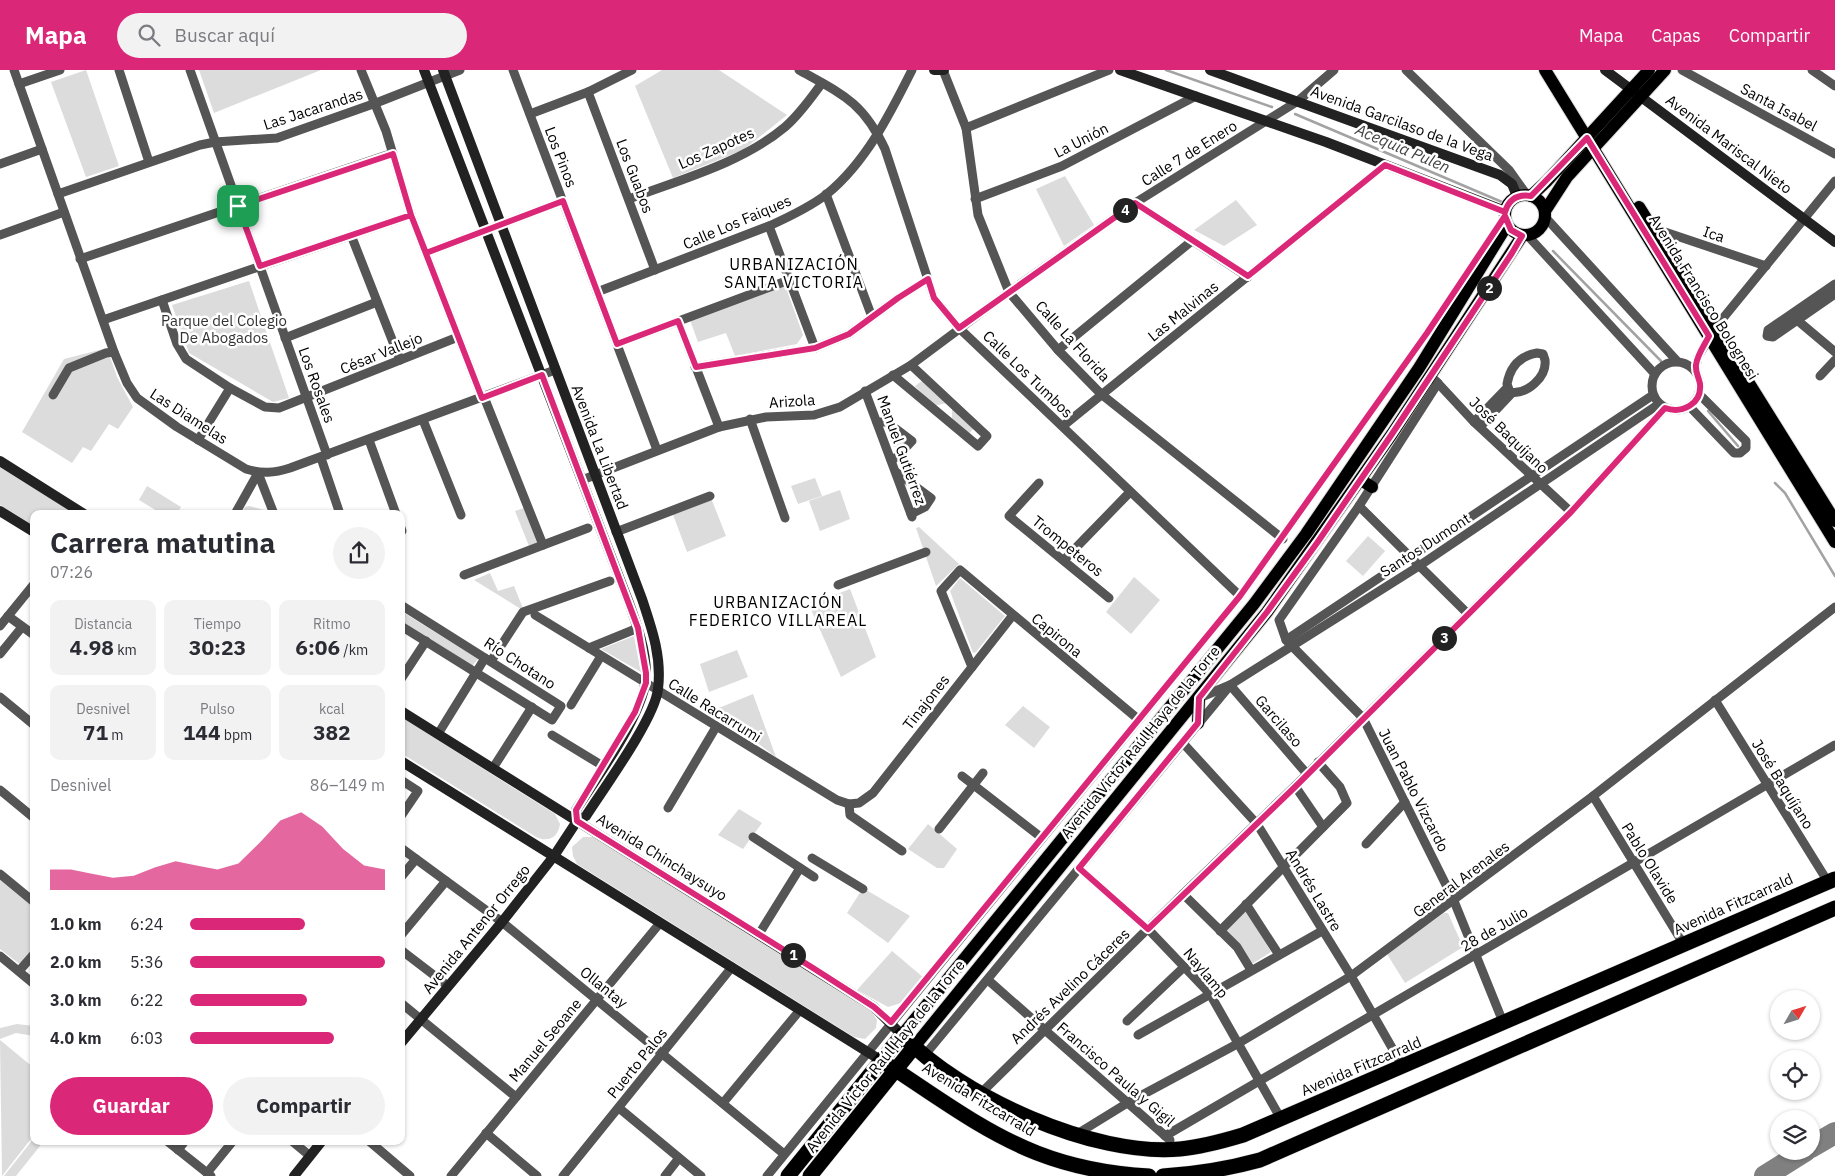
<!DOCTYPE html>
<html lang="es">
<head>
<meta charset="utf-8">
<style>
  :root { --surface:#fff; --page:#f2f2f3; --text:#2b2b33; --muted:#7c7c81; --accent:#db2777 }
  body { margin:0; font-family:"IBM Plex Sans",sans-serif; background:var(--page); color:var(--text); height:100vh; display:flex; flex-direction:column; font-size:19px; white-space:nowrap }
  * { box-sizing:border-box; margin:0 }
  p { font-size:16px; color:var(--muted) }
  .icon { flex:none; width:28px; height:28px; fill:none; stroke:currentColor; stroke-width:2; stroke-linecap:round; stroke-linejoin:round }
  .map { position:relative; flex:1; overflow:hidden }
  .side { position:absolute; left:30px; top:440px; width:375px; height:635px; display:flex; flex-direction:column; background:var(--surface); border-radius:10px; box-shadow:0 1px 4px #0004 }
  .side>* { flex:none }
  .needle { width:32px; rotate:51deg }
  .buttons { position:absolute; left:1770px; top:920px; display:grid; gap:10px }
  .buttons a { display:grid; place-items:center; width:50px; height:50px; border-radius:50%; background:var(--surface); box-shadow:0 1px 4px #0004; font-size:25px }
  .pin { position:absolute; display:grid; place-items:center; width:42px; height:42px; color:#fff; margin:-21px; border-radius:10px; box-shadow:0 2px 8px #0006 }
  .km { position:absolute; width:25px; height:25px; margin:-12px; border-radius:50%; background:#222; color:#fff; font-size:14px; line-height:25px; text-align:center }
  .round { display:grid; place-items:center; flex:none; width:52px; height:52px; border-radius:26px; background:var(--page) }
  .headline { display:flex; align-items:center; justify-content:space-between; height:85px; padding:0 20px }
  h1 { font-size:28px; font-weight:800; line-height:38px }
  .stats { display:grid; grid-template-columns:repeat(3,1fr); gap:8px; height:85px; padding:5px 20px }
  .stats div { display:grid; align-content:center; border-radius:10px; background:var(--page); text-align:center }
  .stats b { font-size:21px; font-weight:800 }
  .stats small { font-size:14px; font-weight:400 }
  .stats p { font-size:14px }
  .chart { height:140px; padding:10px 20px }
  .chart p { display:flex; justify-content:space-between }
  .chart svg { width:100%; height:90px; margin-top:5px; fill:var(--accent); opacity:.7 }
  .action { display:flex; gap:10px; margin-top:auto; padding:10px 20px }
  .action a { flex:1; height:58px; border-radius:30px; background:var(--accent); color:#fff; font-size:20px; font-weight:800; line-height:58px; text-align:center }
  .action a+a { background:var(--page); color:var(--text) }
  ul { padding:0 20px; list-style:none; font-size:16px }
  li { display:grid; grid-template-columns:80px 60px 1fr; align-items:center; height:38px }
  li i { height:12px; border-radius:6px; background:var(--accent) }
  header { display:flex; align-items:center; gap:30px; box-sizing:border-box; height:70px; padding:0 25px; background:var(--accent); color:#fff }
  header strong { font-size:24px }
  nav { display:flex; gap:28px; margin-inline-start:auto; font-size:18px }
  .search { width:350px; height:45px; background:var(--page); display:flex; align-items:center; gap:12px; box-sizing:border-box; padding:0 18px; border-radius:28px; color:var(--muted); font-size:19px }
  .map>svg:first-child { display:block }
  .green { fill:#dcdcdc }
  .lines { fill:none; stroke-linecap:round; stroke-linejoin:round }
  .stream { stroke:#a3a3a3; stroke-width:2.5 }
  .taxiway { stroke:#808080; stroke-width:22 }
  .primary-casing { stroke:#dbdbdb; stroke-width:14 }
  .highway-casing { stroke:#dbdbdb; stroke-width:16 }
  .street { stroke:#555; stroke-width:9 }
  .secondary { stroke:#222; stroke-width:10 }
  .primary { stroke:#000; stroke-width:12 }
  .highway { stroke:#000; stroke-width:15 }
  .route-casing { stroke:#fff; stroke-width:10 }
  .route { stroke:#db2777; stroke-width:6 }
  .labels { text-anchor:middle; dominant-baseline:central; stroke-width:5; stroke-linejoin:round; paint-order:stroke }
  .street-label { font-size:15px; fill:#000; stroke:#fff }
  .park-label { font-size:15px; fill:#333; stroke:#fff }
  .water-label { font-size:16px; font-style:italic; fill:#444; stroke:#fff }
  .neighbourhood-label { font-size:16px; letter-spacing:1px; fill:#000; stroke:#fff }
</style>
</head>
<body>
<header>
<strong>Mapa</strong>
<div class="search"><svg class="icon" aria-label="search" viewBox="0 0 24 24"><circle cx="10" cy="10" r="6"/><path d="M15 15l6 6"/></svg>Buscar aquí</div>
<nav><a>Mapa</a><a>Capas</a><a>Compartir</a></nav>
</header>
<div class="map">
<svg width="1835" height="1106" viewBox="0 0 1835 1106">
  <rect width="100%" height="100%" fill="#fff"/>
  <g class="green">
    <polygon points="86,0 119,96 86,107 51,12"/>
    <polygon points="199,0 321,0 214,43"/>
    <polygon points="662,0 719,0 787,45 743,80 673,108 635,16"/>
    <polygon points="1065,106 1094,155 1064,176 1036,119"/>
    <polygon points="1236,130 1257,155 1224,176 1194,160"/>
    <polygon points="249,211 289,328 273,332 189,283 172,235"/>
    <polygon points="785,215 803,265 797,274 735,286 726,263 698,272 690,250"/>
    <polygon points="107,278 117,307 133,337 118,359 109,354 91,381 83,377 72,393 22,362 64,289"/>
    <polygon points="923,310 947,333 933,336 915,316"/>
    <polygon points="952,338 973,359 968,365 952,351"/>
    <polygon points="885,354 907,371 899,380 892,375"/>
    <polygon points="0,396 76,444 34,444 34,456 0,435"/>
    <polygon points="815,408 822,426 798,434 791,416"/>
    <polygon points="147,416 181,437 177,444 162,444 139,430"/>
    <polygon points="910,418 926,431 916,438 910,425"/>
    <polygon points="840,420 850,449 820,461 809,431"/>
    <polygon points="711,428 726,466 687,482 672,442"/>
    <polygon points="249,436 264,440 266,444 241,444 245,437"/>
    <polygon points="524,438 537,473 529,476 515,441"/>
    <polygon points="919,457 959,494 936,516 916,458"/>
    <polygon points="1368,466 1385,481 1363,506 1346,491"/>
    <polygon points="490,503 498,521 514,516 524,541 474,510"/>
    <polygon points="1134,507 1160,530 1131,564 1106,542"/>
    <polygon points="960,508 1005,546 976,582 973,583 950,521"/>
    <polygon points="850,519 876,587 841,607 809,535"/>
    <polygon points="401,541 478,589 472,596 401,551"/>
    <polygon points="634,566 641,602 601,579"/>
    <polygon points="737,580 748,607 709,622 700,594"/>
    <polygon points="753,624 776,687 714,640"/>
    <polygon points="1023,636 1050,657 1034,678 1005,655"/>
    <path d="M401 647 555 744 560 754C558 767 549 773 536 767L401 683Z"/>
    <polygon points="739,739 762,753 743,779 718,765"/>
    <polygon points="928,754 957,779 944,798 937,798 908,779"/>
    <polygon points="583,767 593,767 872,942 877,950 876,958 865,969 854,967 577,794 573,786 572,777"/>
    <polygon points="0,810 34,838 34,879 21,895 0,879"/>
    <polygon points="863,818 910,846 888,873 847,843"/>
    <polygon points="1245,839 1271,882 1252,894 1222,859"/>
    <polygon points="1444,843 1448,843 1463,877 1405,913 1387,884"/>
    <polygon points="892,881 924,908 901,933 888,937 857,920"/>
    <polygon points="17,954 34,956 34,966 16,963 0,969 0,958"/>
    <polygon points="0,970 34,998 34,1065 2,1106"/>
    <polygon points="34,1068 34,1071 44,1071 16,1106 4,1106"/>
  </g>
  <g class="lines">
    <g class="stream">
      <polyline points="1166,0 1272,37"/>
      <polyline points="1295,44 1502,132"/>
      <polyline points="1553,181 1661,291"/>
      <polyline points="1708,341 1738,376"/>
      <polyline points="1775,413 1785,423 1835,506"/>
    </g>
    <g class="taxiway">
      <polyline points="1811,1077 1835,1063"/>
      <polyline points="1765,1106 1805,1081"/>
    </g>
    <defs>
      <g id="primary">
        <polyline points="1545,0 1835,472"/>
        <circle cx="1525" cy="145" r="20"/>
        <polyline points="1531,126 1547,111 1649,0"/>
        <polyline points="1639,137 1835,451"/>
        <polyline points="1545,141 1567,107 1665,0"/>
        <polyline points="1361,410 1372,417"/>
        <polyline points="1198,653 1199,628"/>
        <polyline points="902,965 1254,534 1306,464 1419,298 1507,155"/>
        <polyline points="914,977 1267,542 1392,364 1522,166"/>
      </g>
      <g id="highway">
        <path d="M882 991C932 1023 981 1061 1037 1083 1073 1097 1111 1104 1149 1106"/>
        <path d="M788 1106 902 965C962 1027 1093 1087 1180 1079 1202 1077 1223 1071 1243 1065L1835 809"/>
        <polyline points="810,1106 914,977"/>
        <path d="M1163 1106C1196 1104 1227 1099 1260 1090L1835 838"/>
      </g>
    </defs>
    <use href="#primary" class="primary-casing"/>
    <use href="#highway" class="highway-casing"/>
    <g class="street">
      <path d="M14 0 114 282 127 313 137 328 177 357 246 399C262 404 274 403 290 398L555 300"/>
      <polyline points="119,0 149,92"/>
      <polyline points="190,0 327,385"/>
      <polyline points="361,0 386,61 411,145 482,328"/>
      <polyline points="513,0 657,380"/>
      <path d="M799 0C842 24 863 32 885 79L934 228 959 258 1240 526"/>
      <polyline points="943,0 966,58 978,145 1009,222 1058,280 1101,324 1283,469"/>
      <polyline points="1406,0 1509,100 1527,125"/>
      <polyline points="1682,0 1835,84"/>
      <polyline points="1812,0 1835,16"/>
      <polyline points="19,14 60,0"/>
      <polyline points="588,22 655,200"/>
      <polyline points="530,44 588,22 632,0"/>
      <polyline points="966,58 1109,0"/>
      <polyline points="0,94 42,79"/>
      <polyline points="58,124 200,75 215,72 277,68 376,33 460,0"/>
      <polyline points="826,124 872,247"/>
      <path d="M629 129C682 109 742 93 785 57 800 44 811 28 822 13"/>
      <polyline points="975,129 1062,96 1196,26"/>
      <polyline points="1135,133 1248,207"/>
      <polyline points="1546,148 1677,291"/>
      <polyline points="769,156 815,278"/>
      <polyline points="1653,158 1766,196"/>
      <polyline points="0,165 64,142"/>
      <polyline points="351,165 400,290"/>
      <polyline points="1528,166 1654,303"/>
      <polyline points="426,183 563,131"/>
      <polyline points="80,189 393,83"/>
      <polyline points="1835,214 1768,260 1767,266 1773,267 1835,224"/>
      <path d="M597 222 769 156C789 147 810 137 827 124 866 92 890 44 912 0"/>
      <polyline points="162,230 177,274 186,289 230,318 265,337 279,338 458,267"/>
      <polyline points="103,250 411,145"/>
      <polyline points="1797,250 1835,282"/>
      <polyline points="678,251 719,357"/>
      <polyline points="285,268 377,232"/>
      <polyline points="617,274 789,210"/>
      <polyline points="1058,280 1193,170"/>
      <path d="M1537 283 1543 284 1545 290C1547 307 1527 325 1510 322L1507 314C1510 297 1520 286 1537 283Z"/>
      <circle cx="1676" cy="316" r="24"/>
      <polyline points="695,297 815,278 849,264 898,228 928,209"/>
      <polyline points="1695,301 1698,287 1715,258 1835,111"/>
      <polyline points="893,305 978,376 987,366 911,295"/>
      <polyline points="1820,306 1835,290"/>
      <polyline points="1435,310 1474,352 1571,442"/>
      <polyline points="1438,313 1359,436 1279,550 1286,570 1363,648 1454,831 1503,952"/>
      <polyline points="865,321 912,447"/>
      <polyline points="53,325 69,298 106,283 114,282"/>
      <polyline points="484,327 543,475"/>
      <polyline points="1689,336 1734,383 1740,383 1746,378 1746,371 1699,324"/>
      <polyline points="750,349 785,448"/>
      <polyline points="423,350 461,445"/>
      <polyline points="877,352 887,352 912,371 897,387 891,390"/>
      <polyline points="1474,352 1507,318"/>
      <polyline points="1063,356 1385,95"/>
      <polyline points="1480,357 1512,323"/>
      <polyline points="198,370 230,318"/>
      <polyline points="369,370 396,444"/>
      <polyline points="321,388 340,444"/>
      <polyline points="896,402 931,428 925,437 911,444"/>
      <polyline points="258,403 274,444"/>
      <polyline points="582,410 719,357 766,347 814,345 840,337 911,295 1009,222 1135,133 1298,31 1334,0"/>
      <polyline points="1039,413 1009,446 1109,528"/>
      <polyline points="1359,436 1468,544"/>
      <polyline points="235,444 258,403"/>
      <polyline points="401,458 402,461"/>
      <polyline points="616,462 710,426"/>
      <polyline points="1064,490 1130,422"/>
      <polyline points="464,505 588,458"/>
      <polyline points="838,515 926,482"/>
      <polyline points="401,535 561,636 552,650 401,556"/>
      <polyline points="535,545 837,730 849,734 859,733 873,723 1013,545"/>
      <polyline points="8,546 34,565"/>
      <polyline points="0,556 34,514"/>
      <polyline points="1286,570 1653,325"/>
      <polyline points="589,578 638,558"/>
      <polyline points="0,584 22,557"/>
      <polyline points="491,591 523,542 610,511"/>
      <polyline points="972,597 941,521 960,500 1138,649"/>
      <polyline points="401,609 426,571"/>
      <polyline points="1230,615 1307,704"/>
      <polyline points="0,627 34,655"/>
      <polyline points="1199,628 1230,615 1419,496 1659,334"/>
      <polyline points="1715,630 1828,812"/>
      <polyline points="571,635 601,586"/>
      <polyline points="438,664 485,588"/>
      <polyline points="552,665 603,696"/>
      <polyline points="1182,672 1257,754 1351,906 1403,997"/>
      <polyline points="493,698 532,637"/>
      <polyline points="962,706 1042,768"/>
      <polyline points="401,710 418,721 401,746"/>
      <polyline points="1295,716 1323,757"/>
      <polyline points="0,720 34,748"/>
      <polyline points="1593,726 1684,875"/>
      <polyline points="849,734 850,745 902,781"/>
      <polyline points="668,738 716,657"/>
      <polyline points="939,759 983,703"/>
      <polyline points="753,767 814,807"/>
      <polyline points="1366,774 1405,732"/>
      <polyline points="401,778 502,852 784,1084"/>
      <polyline points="812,788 863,819"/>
      <polyline points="1079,798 1148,859 1210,924 1281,1049"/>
      <polyline points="0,804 34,832"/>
      <polyline points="401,807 416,789"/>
      <polyline points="1183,824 1237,877 1251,900"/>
      <polyline points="1246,834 1279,885"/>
      <polyline points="1220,861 1347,733 1340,717 1318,692"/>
      <polyline points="759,864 800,798"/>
      <polyline points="401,865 446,811"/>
      <polyline points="401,880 448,916"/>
      <polyline points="0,886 34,914"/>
      <polyline points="19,901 34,884"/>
      <polyline points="988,910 1170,1070"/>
      <polyline points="401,933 516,1027"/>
      <polyline points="1127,951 1184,897"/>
      <polyline points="1138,965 1322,861"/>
      <polyline points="924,986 1228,618"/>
      <polyline points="980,1024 1183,824 1295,716 1571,442 1665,338"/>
      <polyline points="723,1033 800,940"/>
      <polyline points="619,1038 701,1106"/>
      <polyline points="486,1063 537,1106"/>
      <polyline points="1077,1064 1129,1032 1239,973 1351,906 1593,726 1835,537"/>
      <polyline points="1165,1066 1835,675"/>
      <polyline points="167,1071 211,1106"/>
      <polyline points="292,1071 310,1086"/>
      <polyline points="369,1071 410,1106"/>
      <polyline points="178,1080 185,1071"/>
      <polyline points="207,1103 233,1071"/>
      <polyline points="451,1106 660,853"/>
      <polyline points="563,1106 732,897"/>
      <polyline points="665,1106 679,1088"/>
      <polyline points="767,1106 1240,526 1427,263 1505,147"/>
    </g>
    <g class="secondary">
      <path d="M424 0 629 533C637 555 646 580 646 604 647 640 596 708 576 740L577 751"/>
      <polyline points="934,0 944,0"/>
      <polyline points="1120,0 1326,72 1505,141"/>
      <polyline points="1210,0 1500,105 1512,114 1517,126"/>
      <polyline points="1605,0 1835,172"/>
      <polyline points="0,391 84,444"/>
      <polyline points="0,441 34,462"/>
      <polyline points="401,641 874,937 902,965"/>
      <polyline points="401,691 882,991"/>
      <path d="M401 973 502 852 554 786 577 751 586 746C604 718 655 648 658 619 662 587 652 559 642 529L443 0"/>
      <polyline points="294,1106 322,1071"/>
    </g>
    <use href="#primary" class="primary"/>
    <use href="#highway" class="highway"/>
  </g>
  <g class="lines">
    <defs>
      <path id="route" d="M238 136 260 196 411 145 482 328 542 305 638 558 646 603V613L635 642 576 740 577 751 813 898 874 937 891 952 1240 526 1427 263 1505 146 1511 160 1522 166 1512 183 1392 364 1317 473 1267 542 1199 628 1198 653 1079 798 1148 859 1296 716 1571 442 1665 338C1682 344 1702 334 1700 314 1699 307 1695 302 1696 295 1697 285 1704 276 1709 266L1587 68 1531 126C1518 124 1509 129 1505 142L1385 95 1248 206 1135 133 959 258 934 228 928 209 898 228 849 264 815 278 696 297 678 251 617 274 563 131 426 183 411 145 393 84 238 136"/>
    </defs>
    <use href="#route" class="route-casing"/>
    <use href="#route" class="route"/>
  </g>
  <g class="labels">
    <g class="street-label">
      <text transform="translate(1779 37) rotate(28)">Santa Isabel</text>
      <text transform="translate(313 39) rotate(-18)">Las Jacarandas</text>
      <text transform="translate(1402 53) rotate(20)">Avenida Garcilaso de la Vega</text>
      <text transform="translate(1081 70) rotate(-27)">La Unión</text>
      <text transform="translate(1729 74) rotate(37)">Avenida Mariscal Nieto</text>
      <text transform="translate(716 78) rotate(-24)">Los Zapotes</text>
      <text transform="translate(1189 83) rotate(-32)">Calle 7 de Enero</text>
      <text transform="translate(561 87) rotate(69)">Los Pinos</text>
      <text transform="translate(635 106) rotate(69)">Los Guabos</text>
      <text transform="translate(737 152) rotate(-23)">Calle Los Faiques</text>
      <text transform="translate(1714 164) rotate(19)">Ica</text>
      <text transform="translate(1704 227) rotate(58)">Avenida Francisco Bolognesi</text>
      <text transform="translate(1183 241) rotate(-39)">Las Malvinas</text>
      <text transform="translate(1073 271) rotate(48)">Calle La Florida</text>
      <text transform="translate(381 283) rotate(-22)">César Vallejo</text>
      <text transform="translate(1028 304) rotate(44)">Calle Los Tumbos</text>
      <text transform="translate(317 315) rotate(70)">Los Rosales</text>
      <text transform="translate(792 331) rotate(-4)">Arizola</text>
      <text transform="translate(189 346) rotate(33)">Las Diamelas</text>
      <text transform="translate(1509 365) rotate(44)">José Baquíjano</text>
      <text transform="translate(600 377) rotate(69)">Avenida La Libertad</text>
      <text transform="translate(902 380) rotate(70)">Manuel Gutiérrez</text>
      <text transform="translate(1425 475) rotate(-33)">Santos Dumont</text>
      <text transform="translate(1068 476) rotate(39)">Trompeteros</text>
      <text transform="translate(1057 565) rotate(39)">Capirona</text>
      <text transform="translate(520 593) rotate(33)">Río Chotano</text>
      <text transform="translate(926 632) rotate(-52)">Tinajones</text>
      <text transform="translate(715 640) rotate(32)">Calle Racarrumi</text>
      <text transform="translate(1279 651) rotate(49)">Garcilaso</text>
      <text transform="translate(1140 672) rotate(-51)">Avenida Victor Raúl Haya de la Torre</text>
      <text transform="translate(1783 714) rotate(58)">José Baquíjano</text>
      <text transform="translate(1414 720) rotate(63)">Juan Pablo Vizcardo</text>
      <text transform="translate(662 787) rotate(32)">Avenida Chinchaysuyo</text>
      <text transform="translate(1650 793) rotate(58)">Pablo Olavide</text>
      <text transform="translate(1461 809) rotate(-37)">General Arenales</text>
      <text transform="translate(1314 820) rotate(59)">Andrés Lastre</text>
      <text transform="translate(1733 834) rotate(-24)">Avenida Fitzcarrald</text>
      <text transform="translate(476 859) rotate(-51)">Avenida Antenor Orrego</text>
      <text transform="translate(1494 859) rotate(-30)">28 de Julio</text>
      <text transform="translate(1206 903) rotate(50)">Naylamp</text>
      <text transform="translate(1070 916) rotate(-44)">Andrés Avelino Cáceres</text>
      <text transform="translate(604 917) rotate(39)">Ollantay</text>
      <text transform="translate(545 970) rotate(-50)">Manuel Seoane</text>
      <text transform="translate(885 986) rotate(-51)">Avenida Victor Raúl Haya de la Torre</text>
      <text transform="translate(637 993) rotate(-51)">Puerto Palos</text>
      <text transform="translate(1361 996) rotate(-23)">Avenida Fitzcarrald</text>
      <text transform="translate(1116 1004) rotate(41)">Francisco Paula y Gigil</text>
      <text transform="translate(979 1029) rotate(31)">Avenida Fitzcarrald</text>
    </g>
    <g class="park-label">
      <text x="224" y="250">Parque del Colegio<tspan x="224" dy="17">De Abogados</tspan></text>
    </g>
    <g class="water-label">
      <text transform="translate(1403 78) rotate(23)">Acequia Pulen</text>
    </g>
    <g class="neighbourhood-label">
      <text x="794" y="194">URBANIZACIÓN<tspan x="794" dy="18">SANTA VICTORIA</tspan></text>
      <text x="778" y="532">URBANIZACIÓN<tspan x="778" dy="18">FEDERICO VILLAREAL</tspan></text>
    </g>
  </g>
</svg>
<div class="buttons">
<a><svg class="needle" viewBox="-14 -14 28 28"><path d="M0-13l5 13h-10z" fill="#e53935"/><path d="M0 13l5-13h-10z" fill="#7c7c81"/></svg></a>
<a><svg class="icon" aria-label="locate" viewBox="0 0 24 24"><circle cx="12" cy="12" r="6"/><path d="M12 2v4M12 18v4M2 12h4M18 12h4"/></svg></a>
<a><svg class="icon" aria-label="layers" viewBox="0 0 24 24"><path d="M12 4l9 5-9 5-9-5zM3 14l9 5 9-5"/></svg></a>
</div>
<div class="pin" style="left:238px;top:136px;background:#1e9e55"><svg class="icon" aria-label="arrive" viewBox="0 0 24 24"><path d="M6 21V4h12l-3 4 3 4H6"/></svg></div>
<b class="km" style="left:793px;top:885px">1</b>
<b class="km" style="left:1489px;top:218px">2</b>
<b class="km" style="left:1444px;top:568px">3</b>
<b class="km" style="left:1125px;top:140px">4</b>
<section class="side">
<div class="headline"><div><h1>Carrera matutina</h1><p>07:26</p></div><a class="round"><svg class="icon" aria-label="share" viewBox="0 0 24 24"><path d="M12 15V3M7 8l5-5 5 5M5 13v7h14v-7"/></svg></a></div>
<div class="stats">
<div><p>Distancia</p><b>4.98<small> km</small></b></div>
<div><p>Tiempo</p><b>30:23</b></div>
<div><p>Ritmo</p><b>6:06<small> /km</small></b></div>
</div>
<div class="stats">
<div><p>Desnivel</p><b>71<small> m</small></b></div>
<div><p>Pulso</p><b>144<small> bpm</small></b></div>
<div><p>kcal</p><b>382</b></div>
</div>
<div class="chart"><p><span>Desnivel</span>86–149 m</p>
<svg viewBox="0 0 160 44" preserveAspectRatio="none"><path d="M0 44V34L10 34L20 36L30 38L40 37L50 33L60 30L70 32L80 34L90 31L100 21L110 10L120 6L130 13L140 24L150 32L160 34V44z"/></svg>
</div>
<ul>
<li><b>1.0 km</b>6:24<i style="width:59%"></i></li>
<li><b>2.0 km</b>5:36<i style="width:100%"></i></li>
<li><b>3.0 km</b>6:22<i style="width:60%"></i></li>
<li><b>4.0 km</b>6:03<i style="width:74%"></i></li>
</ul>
<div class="action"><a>Guardar</a><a>Compartir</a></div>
</section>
</div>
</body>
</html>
